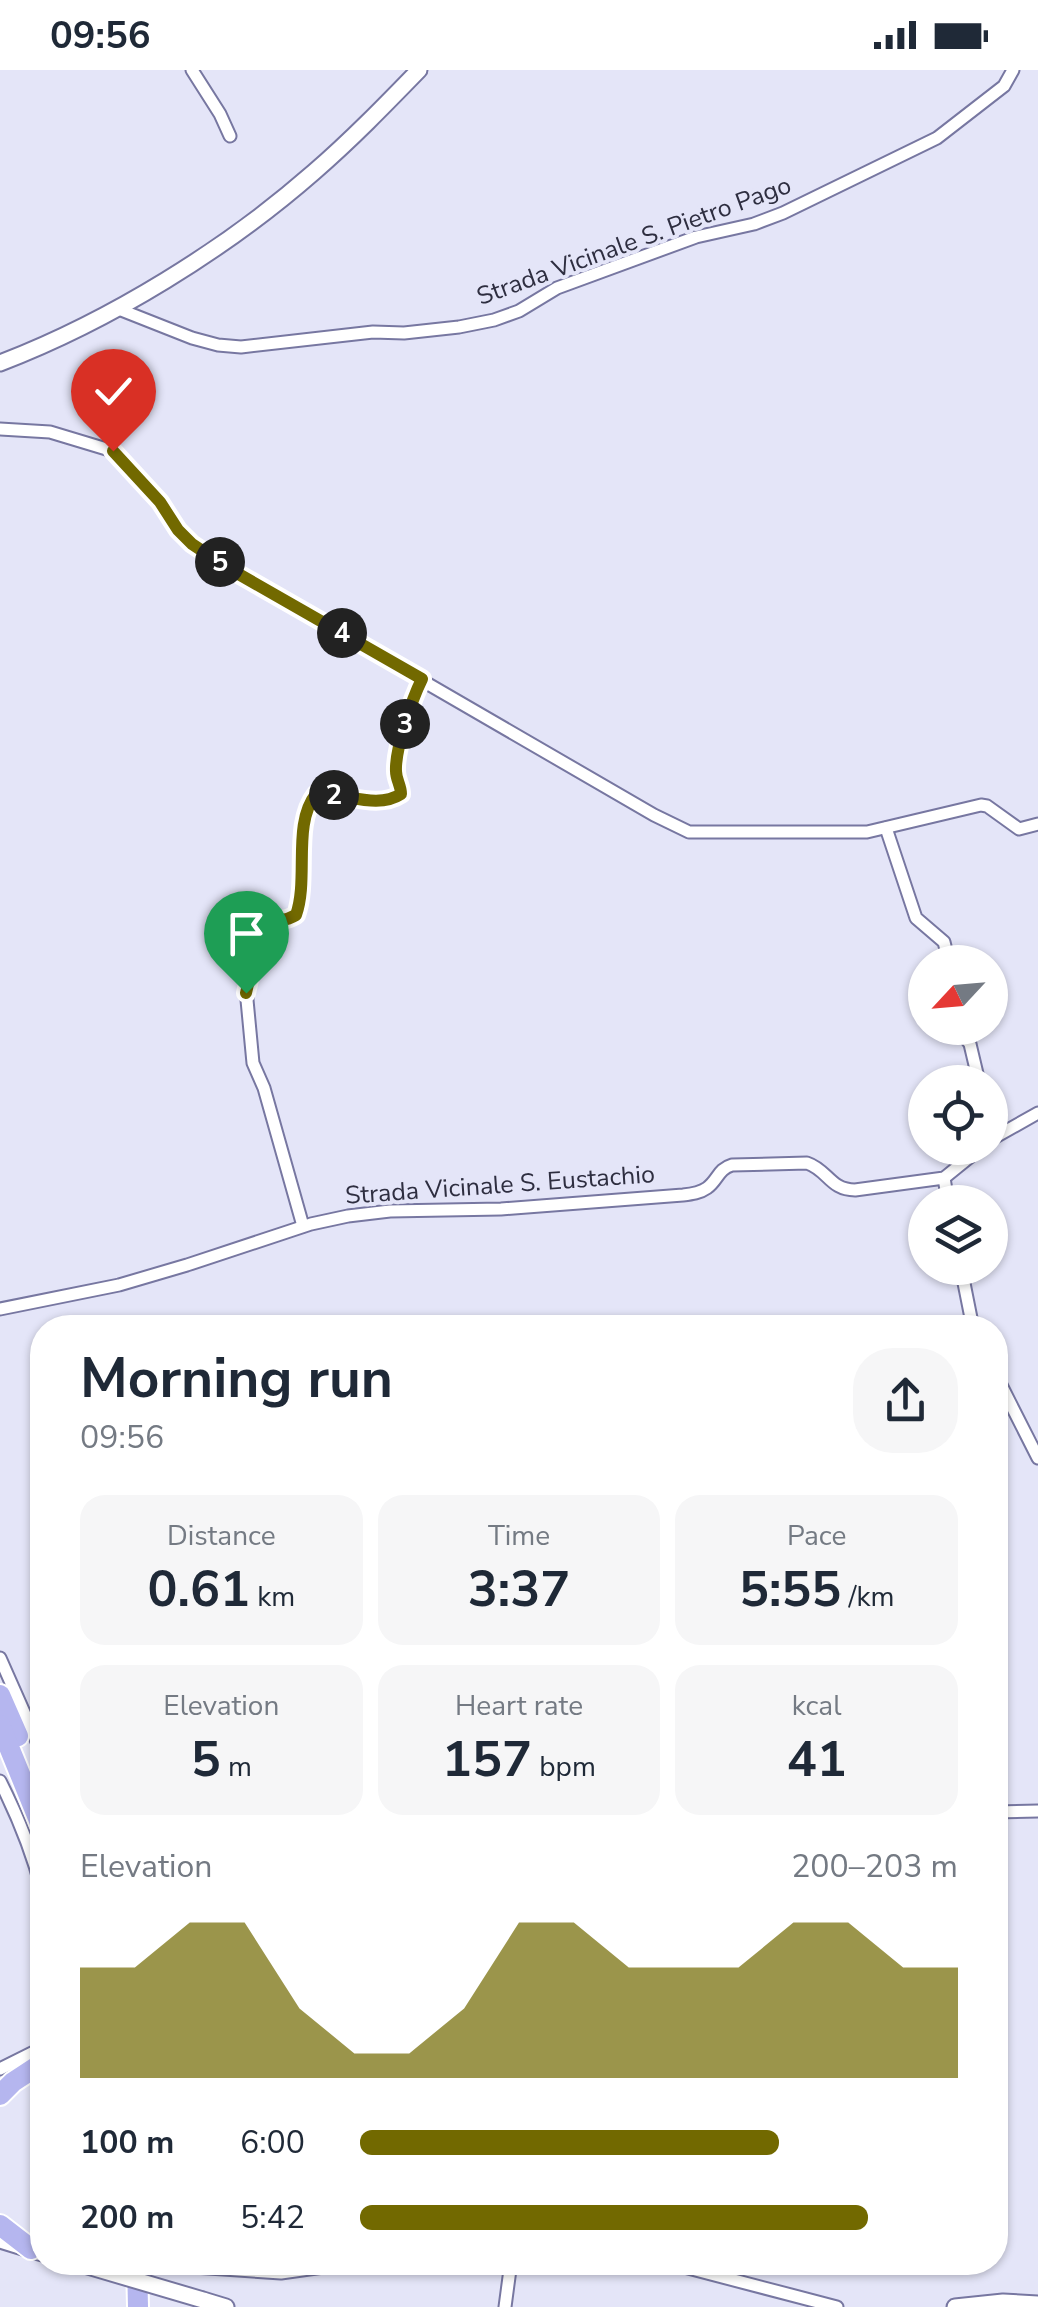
<!DOCTYPE html>
<html lang="en">
<head>
<meta charset="utf-8">
<style>
  :root { --surface:#fff; --page:#f6f6f7; --text:#1f2937; --muted:#747a83; --accent:#726900 }
  body { margin:0; font-family:"Nunito Sans",sans-serif; background:var(--page); color:var(--text); height:100vh; display:flex; flex-direction:column; font-size:38px; white-space:nowrap }
  * { box-sizing:border-box; margin:0 }
  p { font-size:32px; color:var(--muted) }
  .icon { flex:none; width:55px; height:55px; fill:none; stroke:currentColor; stroke-width:2; stroke-linecap:round; stroke-linejoin:round }
  .map { position:relative; flex:1; overflow:hidden }
  .side { position:absolute; left:30px; top:1245px; width:978px; height:960px; display:flex; flex-direction:column; background:var(--surface); border-radius:40px; box-shadow:0 2px 8px #0004 }
  .side>* { flex:none }
  .needle { width:65px; rotate:244deg }
  .tools { position:absolute; left:908px; top:875px; display:grid; gap:20px }
  .tools a { display:grid; place-items:center; width:100px; height:100px; border-radius:50%; background:var(--surface); box-shadow:0 2px 8px #0004; font-size:50px }
  .pin { position:absolute; display:grid; place-items:center; width:85px; height:85px; color:#fff; margin:-102px -42px; border-radius:50% 50% 50% 0; rotate:-45deg; box-shadow:0 0 10px #0007 }
  .pin .icon { rotate:45deg }
  .km { position:absolute; width:50px; height:50px; margin:-25px; border-radius:50%; background:#222; color:#fff; font-size:28px; line-height:50px; text-align:center }
  .round { display:grid; place-items:center; flex:none; width:105px; height:105px; border-radius:40px; background:var(--page) }
  .summary { display:flex; align-items:center; justify-content:space-between; height:170px; padding:0 50px }
  h1 { font-size:55px; font-weight:700; line-height:75px }
  .stats { display:grid; grid-template-columns:repeat(3,1fr); gap:15px; height:170px; padding:10px 50px }
  .stats div { display:grid; align-content:center; border-radius:25px; background:var(--page); text-align:center }
  .stats b { font-size:50px; font-weight:700 }
  .stats small { font-size:28px; font-weight:400 }
  .stats p { font-size:28px }
  .chart { height:280px; padding:20px 50px }
  .chart p { display:flex; justify-content:space-between }
  .chart svg { width:100%; height:180px; margin-top:10px; fill:var(--accent); opacity:.7 }
  ul { padding:0 50px; list-style:none; font-size:32px }
  li { display:grid; grid-template-columns:160px 120px 1fr; align-items:center; height:75px }
  li i { height:25px; border-radius:12px; background:var(--accent) }
  .status { display:flex; justify-content:space-between; align-items:center; height:70px; padding:0 50px; background:var(--surface); direction:ltr }
  .status svg { height:28px; fill:currentColor }
  .map>svg:first-child { display:block }
  .lines { fill:none; stroke-linecap:round; stroke-linejoin:round }
  .street-casing { stroke:#7777a1; stroke-width:15 }
  .secondary-casing { stroke:#7777a1; stroke-width:19 }
  .highway-casing { stroke:#fff; stroke-width:24 }
  .street { stroke:#fff; stroke-width:11 }
  .secondary { stroke:#fff; stroke-width:15 }
  .highway { stroke:#b5b6ef; stroke-width:20 }
  .secondary-bridge-casing { stroke:#7777a1; stroke-width:19; stroke-linecap:butt }
  .secondary-bridge { stroke:#fff; stroke-width:15 }
  .route-casing { stroke:#fff; stroke-width:20 }
  .route { stroke:#726900; stroke-width:12 }
  .labels { text-anchor:middle; dominant-baseline:central; stroke-width:8; stroke-linejoin:round; paint-order:stroke }
  .street-label { font-size:25px; fill:#2e2e40; stroke:#e4e5f8 }
</style>
</head>
<body>
<div class="status"><b>09:56</b><svg viewBox="0 0 49 12"><path d="M0 12V9h3v3zM5 12V6h3v6zM10 12V3h3v9zM15 12V0h3v12zM26 1h20v11H26zM47 4h2v5h-2z"/></svg></div>
<div class="map">
<svg width="1038" height="2237" viewBox="0 0 1038 2237">
  <rect width="100%" height="100%" fill="#e4e5f8"/>
  <g class="lines">
    <defs>
      <g id="street">
        <polyline points="192,0 220,44 230,66"/>
        <polyline points="116,238 192,268 218,275 241,277 373,262 404,263 459,257 494,250 519,241 557,218 696,167 754,154 783,143 937,68 1004,16 1013,0"/>
        <polyline points="0,359 50,362 113,381 160,432 177,460 193,474 228,498 654,745 689,762 867,762 981,735 987,736 1019,759 1038,754"/>
        <polyline points="886,758 916,848 944,872 949,892"/>
        <polyline points="960,958 961,962 970,974 979,1012"/>
        <polyline points="990,1070 1038,1043"/>
        <polyline points="944,1108 948,1132"/>
        <path d="M303 1156 264 1018 253 993 247 930 249 909C245 905 240 902 236 898 228 889 232 868 233 857 253 846 276 857 296 845 308 809 292 753 316 724 343 722 378 740 401 724 401 716 396 710 396 701 395 679 412 629 422 609"/>
        <polyline points="961,1198 973,1258"/>
        <path d="M0 1239 119 1215 187 1195 311 1154 348 1146 390 1141 501 1139 683 1125C692 1124 700 1123 707 1118 718 1110 718 1099 732 1095L807 1093C828 1100 830 1120 855 1120L944 1108 981 1078"/>
        <polyline points="995,1310 1000,1313 1038,1388"/>
        <polyline points="0,1588 42,1683"/>
        <path d="M0 1711C18 1747 32 1781 42 1820"/>
        <polyline points="995,1742 1038,1741"/>
        <polyline points="0,1999 42,1978"/>
        <polyline points="161,2192 164,2195 281,2203 359,2192"/>
        <polyline points="665,2192 837,2237"/>
        <polyline points="505,2237 511,2192"/>
      </g>
      <g id="secondary">
        <path d="M0 293C110 251 226 179 314 102 351 70 385 35 419 0"/>
        <polyline points="0,2170 42,2183"/>
        <polyline points="203,2230 226,2237"/>
        <polyline points="955,2237 1003,2232 1038,2234"/>
      </g>
      <g id="highway">
        <polyline points="0,1625 18,1666"/>
        <polyline points="0,1655 42,1758"/>
        <polyline points="0,2025 13,2012 42,1993"/>
        <polyline points="0,2155 31,2179"/>
        <polyline points="137,2192 138,2237"/>
      </g>
    </defs>
    <use href="#street" class="street-casing"/>
    <use href="#secondary" class="secondary-casing"/>
    <use href="#highway" class="highway-casing"/>
    <use href="#street" class="street"/>
    <use href="#secondary" class="secondary"/>
    <use href="#highway" class="highway"/>
    <defs>
      <polyline id="secondary-bridge" points="74,2192 203,2230"/>
    </defs>
    <use href="#secondary-bridge" class="secondary-bridge-casing"/>
    <use href="#secondary-bridge" class="secondary-bridge"/>
  </g>
  <g class="lines">
    <defs>
      <path id="route" d="M113 381 160 432 178 460 192 474 228 498 422 609C412 629 395 679 396 701 396 710 401 715 401 724 377 740 343 722 316 724 292 754 309 809 296 845 276 857 253 846 233 857L232 891 234 896 249 910 246 923"/>
    </defs>
    <use href="#route" class="route-casing"/>
    <use href="#route" class="route"/>
  </g>
  <g class="labels">
    <g class="street-label">
      <text transform="translate(634 171) rotate(-20)">Strada Vicinale S. Pietro Pago</text>
      <text transform="translate(500 1115) rotate(-4)">Strada Vicinale S. Eustachio</text>
    </g>
  </g>
</svg>
<div class="tools">
<a><svg class="needle" viewBox="-14 -14 28 28"><path d="M0-13l5 13h-10z" fill="#e53935"/><path d="M0 13l5-13h-10z" fill="#747a83"/></svg></a>
<a><svg class="icon" aria-label="locate" viewBox="0 0 24 24"><circle cx="12" cy="12" r="6"/><path d="M12 2v4M12 18v4M2 12h4M18 12h4"/></svg></a>
<a><svg class="icon" aria-label="layers" viewBox="0 0 24 24"><path d="M12 4l9 5-9 5-9-5zM3 14l9 5 9-5"/></svg></a>
</div>
<div class="pin" style="left:246px;top:923px;background:#1e9e55"><svg class="icon" aria-label="arrive" viewBox="0 0 24 24"><path d="M6 21V4h12l-3 4 3 4H6"/></svg></div>
<div class="pin" style="left:113px;top:381px;background:#d93025"><svg class="icon" aria-label="check" viewBox="0 0 24 24"><path d="M5 12l5 5 9-10"/></svg></div>
<b class="km" style="left:334px;top:725px">2</b>
<b class="km" style="left:405px;top:654px">3</b>
<b class="km" style="left:342px;top:563px">4</b>
<b class="km" style="left:220px;top:492px">5</b>
<section class="side">
<div class="summary"><div><h1>Morning run</h1><p>09:56</p></div><a class="round"><svg class="icon" aria-label="share" viewBox="0 0 24 24"><path d="M12 15V3M7 8l5-5 5 5M5 13v7h14v-7"/></svg></a></div>
<div class="stats">
<div><p>Distance</p><b>0.61<small> km</small></b></div>
<div><p>Time</p><b>3:37</b></div>
<div><p>Pace</p><b>5:55<small> /km</small></b></div>
</div>
<div class="stats">
<div><p>Elevation</p><b>5<small> m</small></b></div>
<div><p>Heart rate</p><b>157<small> bpm</small></b></div>
<div><p>kcal</p><b>41</b></div>
</div>
<div class="chart"><p><span>Elevation</span>200–203 m</p>
<svg viewBox="0 0 160 44" preserveAspectRatio="none"><path d="M0 44V17L10 17L20 6L30 6L40 27L50 38L60 38L70 27L80 6L90 6L100 17L110 17L120 17L130 6L140 6L150 17L160 17V44z"/></svg>
</div>
<ul>
<li><b>100 m</b>6:00<i style="width:70%"></i></li>
<li><b>200 m</b>5:42<i style="width:85%"></i></li>
</ul>
</section>
</div>
</body>
</html>
